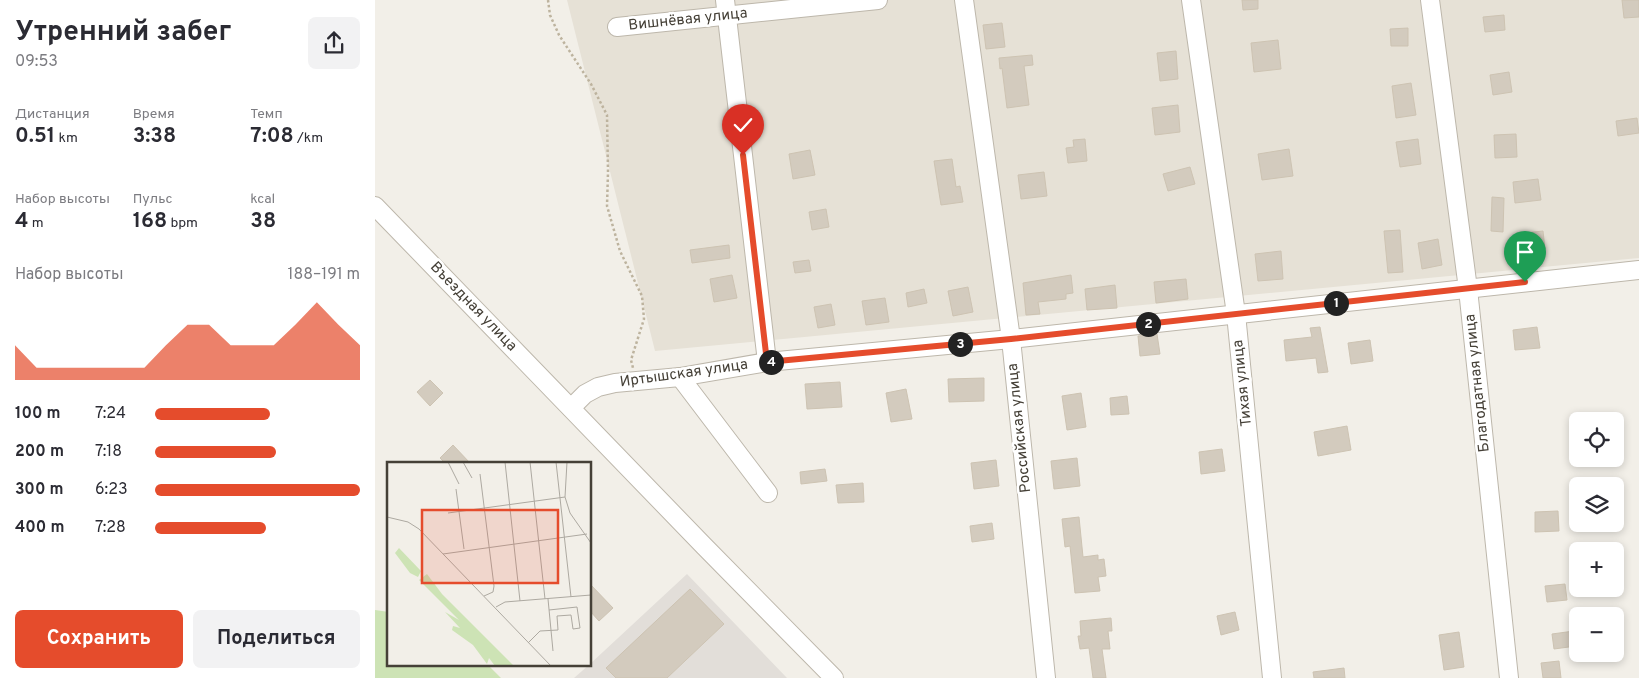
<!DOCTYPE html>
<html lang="ru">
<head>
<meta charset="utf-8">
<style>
  :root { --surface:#fff; --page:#f2f2f3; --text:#2b2b33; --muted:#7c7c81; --accent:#e54c2c }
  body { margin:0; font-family:Overpass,sans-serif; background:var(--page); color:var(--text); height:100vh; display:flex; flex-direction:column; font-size:19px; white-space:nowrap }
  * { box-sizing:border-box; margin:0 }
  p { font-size:16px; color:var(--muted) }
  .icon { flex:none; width:28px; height:28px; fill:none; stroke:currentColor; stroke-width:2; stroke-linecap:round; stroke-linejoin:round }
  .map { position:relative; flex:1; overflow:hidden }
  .panel { display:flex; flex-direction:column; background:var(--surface); width:375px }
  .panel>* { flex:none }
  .buttons { position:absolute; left:1194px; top:412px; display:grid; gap:10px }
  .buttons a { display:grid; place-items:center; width:55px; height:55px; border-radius:8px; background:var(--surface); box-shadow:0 2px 8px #0003; font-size:25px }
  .pin { position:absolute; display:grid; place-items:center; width:42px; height:42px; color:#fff; margin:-51px -21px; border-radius:50% 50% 50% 0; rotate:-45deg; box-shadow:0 0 5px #0007 }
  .pin .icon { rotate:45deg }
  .km { position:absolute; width:25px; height:25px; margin:-12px; border-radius:50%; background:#222; color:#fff; font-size:14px; line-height:25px; text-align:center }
  .round { display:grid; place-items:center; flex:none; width:52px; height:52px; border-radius:8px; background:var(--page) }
  .summary { display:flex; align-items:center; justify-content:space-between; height:85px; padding:0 15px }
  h1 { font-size:28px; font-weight:700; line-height:38px }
  .metrics { display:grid; grid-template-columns:repeat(3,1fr); gap:8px; height:85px; padding:5px 15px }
  .metrics div { display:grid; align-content:center }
  .metrics b { font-size:21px; font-weight:700 }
  .metrics small { font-size:14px; font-weight:400 }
  .metrics p { font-size:14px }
  .chart { height:140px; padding:10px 15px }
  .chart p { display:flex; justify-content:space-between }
  .chart svg { width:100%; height:90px; margin-top:5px; fill:var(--accent); opacity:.7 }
  .action { display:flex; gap:10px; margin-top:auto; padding:10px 15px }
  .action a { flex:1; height:58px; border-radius:8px; background:var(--accent); color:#fff; font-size:20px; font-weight:700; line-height:58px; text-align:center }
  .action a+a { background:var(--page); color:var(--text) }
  ul { padding:0 15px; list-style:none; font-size:16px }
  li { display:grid; grid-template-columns:80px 60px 1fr; align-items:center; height:38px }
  li i { height:12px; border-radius:6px; background:var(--accent) }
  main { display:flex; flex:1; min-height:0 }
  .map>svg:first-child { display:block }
  .residential { fill:#e6e1d6 }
  .industrial { fill:#e2ded9 }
  .green { fill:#cde3b5 }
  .building { fill:#d3cbbe; stroke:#cdc3b2 }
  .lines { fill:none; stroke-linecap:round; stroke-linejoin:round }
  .minor-casing { stroke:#bdb7ab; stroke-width:20 }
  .path { stroke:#bdb39e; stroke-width:2.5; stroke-dasharray:2.5 2.5; stroke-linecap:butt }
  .minor { stroke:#fff; stroke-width:18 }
  .route-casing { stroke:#fff; stroke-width:10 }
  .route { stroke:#e54c2c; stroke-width:6 }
  .labels { text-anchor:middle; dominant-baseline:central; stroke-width:5; stroke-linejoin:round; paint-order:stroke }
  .street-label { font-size:15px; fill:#454037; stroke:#fff }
  .inset-road { fill:none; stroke:#ada9a1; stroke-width:1 }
  .view { fill:#e54c2c; fill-opacity:0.15; stroke:#e54c2c; stroke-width:2.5 }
  .inset-edge { fill:none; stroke:#454037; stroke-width:2.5 }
</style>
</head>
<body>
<main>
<section class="panel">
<div class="summary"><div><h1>Утренний забег</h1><p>09:53</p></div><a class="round"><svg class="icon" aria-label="share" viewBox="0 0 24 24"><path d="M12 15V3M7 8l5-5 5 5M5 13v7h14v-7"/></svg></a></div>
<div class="metrics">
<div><p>Дистанция</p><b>0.51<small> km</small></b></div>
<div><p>Время</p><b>3:38</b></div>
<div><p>Темп</p><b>7:08<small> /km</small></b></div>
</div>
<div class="metrics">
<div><p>Набор высоты</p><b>4<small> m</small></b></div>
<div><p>Пульс</p><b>168<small> bpm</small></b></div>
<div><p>kcal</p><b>38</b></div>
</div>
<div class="chart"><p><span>Набор высоты</span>188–191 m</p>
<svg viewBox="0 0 160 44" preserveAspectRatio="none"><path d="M0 44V27L10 38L20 38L30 38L40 38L50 38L60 38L70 27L80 17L90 17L100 27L110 27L120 27L130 17L140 6L150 17L160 27V44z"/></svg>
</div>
<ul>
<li><b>100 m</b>7:24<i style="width:56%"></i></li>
<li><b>200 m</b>7:18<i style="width:59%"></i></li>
<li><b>300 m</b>6:23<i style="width:100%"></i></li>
<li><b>400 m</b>7:28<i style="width:54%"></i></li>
</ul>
<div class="action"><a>Сохранить</a><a>Поделиться</a></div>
</section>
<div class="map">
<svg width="1264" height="678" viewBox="0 0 1264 678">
  <rect width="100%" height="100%" fill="#f2efe8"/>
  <polygon class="residential" points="192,0 1264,0 1264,258 280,351"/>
  <polygon class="industrial" points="312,574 412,678 199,678 215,664"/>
  <polygon class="green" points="0,610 14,612 14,664 112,664 126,678 0,678"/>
  <g class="building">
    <polygon points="867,0 883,0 883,9 868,10"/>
    <polygon points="1247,0 1264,0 1264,17 1249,18"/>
    <polygon points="1129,15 1130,30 1110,32 1108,17"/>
    <polygon points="627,23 630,47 611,49 608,25"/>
    <polygon points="1033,28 1033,46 1016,46 1015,29"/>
    <polygon points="903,40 906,69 879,72 876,43"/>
    <polygon points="801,51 803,79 785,81 782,53"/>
    <polygon points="657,55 658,65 649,66 654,105 632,108 627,68 625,69 624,58"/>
    <polygon points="1134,72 1137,92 1118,95 1115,75"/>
    <polygon points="1036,83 1041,115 1021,118 1017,86"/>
    <polygon points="803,105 805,132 780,135 777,108"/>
    <polygon points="1262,118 1264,133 1243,136 1241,121"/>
    <polygon points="1141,134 1142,157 1120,158 1119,135"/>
    <polygon points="710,139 712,161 693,163 691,148 699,147 698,140"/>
    <polygon points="1043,139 1046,164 1025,167 1021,142"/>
    <polygon points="914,149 918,176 887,180 883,154"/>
    <polygon points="435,150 440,175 418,179 414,154"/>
    <polygon points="577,159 581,187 585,186 588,202 566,205 559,161"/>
    <polygon points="815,167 820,184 793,191 788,174"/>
    <polygon points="669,172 672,196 646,199 643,175"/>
    <polygon points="1163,179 1166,200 1140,203 1138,182"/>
    <polygon points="1117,197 1129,198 1128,232 1116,231"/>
    <polygon points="451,209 454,227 437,230 434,212"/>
    <polygon points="1025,230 1028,272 1013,273 1009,231"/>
    <polygon points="1168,231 1170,249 1143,252 1141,234"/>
    <polygon points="1063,239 1067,265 1047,269 1043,243"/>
    <polygon points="354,245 355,258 317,263 315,250"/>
    <polygon points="906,251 908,279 883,281 880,254"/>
    <polygon points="434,260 436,271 420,273 418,262"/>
    <polygon points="357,275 362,298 339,302 335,279"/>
    <polygon points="696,275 698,293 691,294 691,299 663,302 665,314 651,315 648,283"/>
    <polygon points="811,279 813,299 781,303 779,282"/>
    <polygon points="740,285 742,308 712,310 710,289"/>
    <polygon points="593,287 598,312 578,316 573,291"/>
    <polygon points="549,289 552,303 533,307 531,293"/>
    <polygon points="510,298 514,322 491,325 487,301"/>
    <polygon points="456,304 460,325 443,328 439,307"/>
    <polygon points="945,327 953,372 943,373 941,358 911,361 909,340 937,337 935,328"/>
    <polygon points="1162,327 1165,348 1140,350 1138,330"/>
    <polygon points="782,334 785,354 765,356 763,336"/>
    <polygon points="995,340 998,361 976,364 973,343"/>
    <polygon points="609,378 609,401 574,402 573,379"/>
    <polygon points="55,380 68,393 55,406 42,392"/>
    <polygon points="465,382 467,407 432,409 430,384"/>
    <polygon points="531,389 537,419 516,422 511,393"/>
    <polygon points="706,393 711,427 692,430 687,396"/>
    <polygon points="752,396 754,414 736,415 735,398"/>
    <polygon points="972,426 976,450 943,456 939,432"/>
    <polygon points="78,445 95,463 70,463 65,458"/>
    <polygon points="847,449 850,471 826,474 824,452"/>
    <polygon points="702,458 705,486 679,489 676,461"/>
    <polygon points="621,460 624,486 599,489 596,463"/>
    <polygon points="450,469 452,481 426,484 425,472"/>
    <polygon points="488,483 489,502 463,503 461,485"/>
    <polygon points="1183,511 1184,531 1160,532 1160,512"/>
    <polygon points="704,517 708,557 723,555 723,560 729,559 731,576 723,577 725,591 700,593 695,546 690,547 687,519"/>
    <polygon points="617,523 619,539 597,542 595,526"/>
    <polygon points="215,584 238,608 224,621 215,611"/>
    <polygon points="1190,584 1192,600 1172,602 1170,586"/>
    <polygon points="315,589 349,624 292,678 241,678 231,668"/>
    <polygon points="860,612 864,630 846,635 842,616"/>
    <polygon points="736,618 737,631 733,631 735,649 727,649 731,678 718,678 714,648 705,649 703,636 706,636 705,621"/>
    <polygon points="1199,631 1201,646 1179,649 1177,634"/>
    <polygon points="1084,632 1089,667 1069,670 1064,635"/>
    <polygon points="1184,661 1186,678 1168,678 1166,663"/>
    <polygon points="969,668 970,678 939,678 938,672"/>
  </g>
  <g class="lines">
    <defs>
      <g id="minor">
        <polyline points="350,0 392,362"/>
        <polyline points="589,0 636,339 671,678"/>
        <polyline points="816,0 861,314 897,678"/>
        <polyline points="1055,0 1093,289 1134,678"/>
        <polyline points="242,27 503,0"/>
        <polyline points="0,206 329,546 459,678"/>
        <polyline points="305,377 393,493"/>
        <polyline points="196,408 210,394 223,387 240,383 305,377 392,362 636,339 1264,270"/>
      </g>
    </defs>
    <use href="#minor" class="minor-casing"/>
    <polyline class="path" points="173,0 175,15 184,35 216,84 232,115 233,172 232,206 245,251 267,296 269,319 256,360 258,368"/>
    <use href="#minor" class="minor"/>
  </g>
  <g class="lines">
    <defs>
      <polyline id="route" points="368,155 392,362 636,339 1150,282"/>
    </defs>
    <use href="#route" class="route-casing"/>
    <use href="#route" class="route"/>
  </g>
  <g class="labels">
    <g class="street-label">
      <text transform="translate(313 20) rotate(-6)">Вишнёвая улица</text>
      <text transform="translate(98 307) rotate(46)">Въездная улица</text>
      <text transform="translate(309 374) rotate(-8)">Иртышская улица</text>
      <text transform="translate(868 383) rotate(-96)">Тихая улица</text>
      <text transform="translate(1103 383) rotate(-96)">Благодатная улица</text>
      <text transform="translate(645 428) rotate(-96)">Российская улица</text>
    </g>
  </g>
  <g transform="translate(12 462)">
    <rect width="204" height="204" fill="#f2efe8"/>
    <path d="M12 86 34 109 31 115 23 111 8 91ZM40 112 55 132 127 204H108L102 196 100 202 86 183 65 168 66 164 73 166 58 150 72 158 32 118Z" fill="#cde3b5"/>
    <path class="inset-road" d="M61 0 72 22M76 0 85 16M118 0 133 139M143 0 158 137M169 0 184 135M180 0 178 35 183 51 204 81M93 12 107 124 106 130 97 134M69 27 77 87M61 51 178 35M0 55 21 60 32 67 164 204M56 92 200 72M161 137 166 189M109 145 118 140 204 133M141 181 153 169 171 168 170 154 184 153 186 167 193 166 190 145 162 148"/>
    <path class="view" d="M35 48H171V121H35Z"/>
    <rect width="204" height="204" class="inset-edge"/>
  </g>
</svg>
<div class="buttons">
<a><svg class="icon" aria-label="locate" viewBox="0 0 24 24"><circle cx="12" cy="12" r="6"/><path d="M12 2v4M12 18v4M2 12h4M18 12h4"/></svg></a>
<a><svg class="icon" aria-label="layers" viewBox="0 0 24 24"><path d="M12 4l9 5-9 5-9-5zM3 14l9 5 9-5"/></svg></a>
<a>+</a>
<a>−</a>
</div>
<div class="pin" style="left:1150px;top:282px;background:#1e9e55"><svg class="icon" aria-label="arrive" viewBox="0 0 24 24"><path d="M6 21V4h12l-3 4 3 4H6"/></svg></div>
<div class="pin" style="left:368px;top:155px;background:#d93025"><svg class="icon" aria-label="check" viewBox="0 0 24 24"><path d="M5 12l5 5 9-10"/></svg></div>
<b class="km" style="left:961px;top:303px">1</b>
<b class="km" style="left:773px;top:324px">2</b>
<b class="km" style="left:585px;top:344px">3</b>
<b class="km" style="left:396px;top:362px">4</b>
</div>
</main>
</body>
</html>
